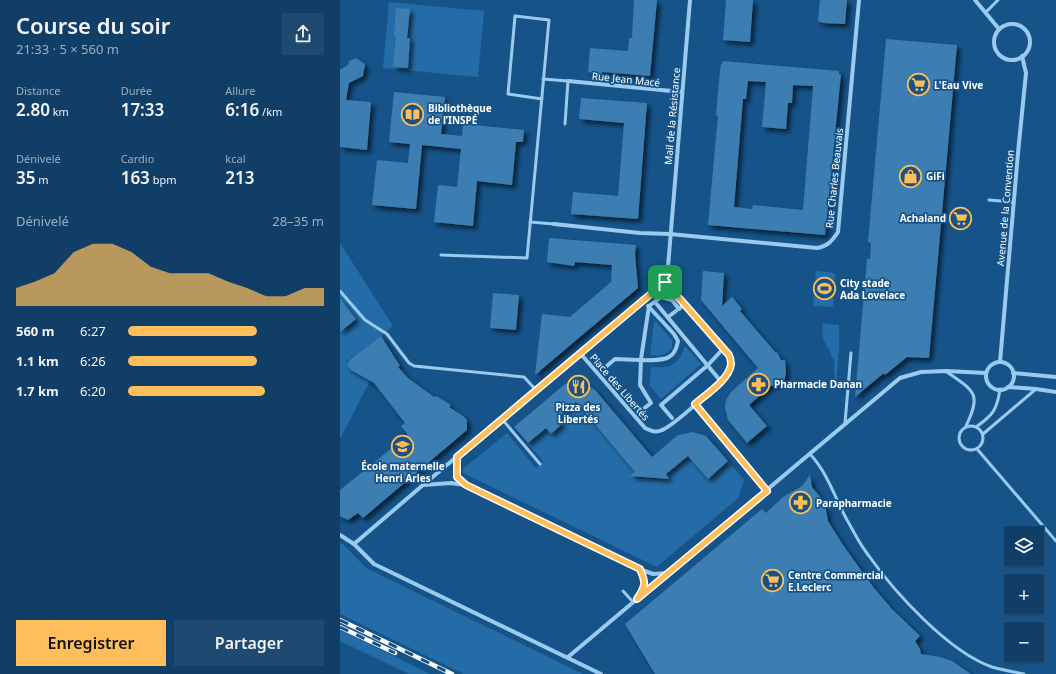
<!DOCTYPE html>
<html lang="fr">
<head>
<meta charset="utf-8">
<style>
  :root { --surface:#103e67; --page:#1e4970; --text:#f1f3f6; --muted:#9caec0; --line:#30577b; --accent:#ffbe59 }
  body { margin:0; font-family:"Noto Sans",sans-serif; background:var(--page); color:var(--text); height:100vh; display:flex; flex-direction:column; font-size:15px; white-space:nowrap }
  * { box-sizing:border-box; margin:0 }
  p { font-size:13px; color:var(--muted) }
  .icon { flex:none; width:22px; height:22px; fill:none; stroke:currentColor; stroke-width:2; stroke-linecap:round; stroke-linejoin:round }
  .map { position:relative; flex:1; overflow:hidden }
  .sheet { display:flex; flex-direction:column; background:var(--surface); width:340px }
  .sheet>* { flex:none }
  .fabs { position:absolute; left:664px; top:526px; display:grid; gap:8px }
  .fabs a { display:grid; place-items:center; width:40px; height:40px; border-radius:0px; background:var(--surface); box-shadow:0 1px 3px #0004,0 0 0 1px var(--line); font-size:20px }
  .pin { position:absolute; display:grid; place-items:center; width:34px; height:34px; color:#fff; margin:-17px; border-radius:8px; box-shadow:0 2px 6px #0006 }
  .round { display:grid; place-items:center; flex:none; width:42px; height:42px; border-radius:0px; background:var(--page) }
  .overview { display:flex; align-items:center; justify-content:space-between; height:68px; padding:0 16px }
  h1 { font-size:22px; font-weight:600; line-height:30px }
  .metrics { display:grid; grid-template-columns:repeat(3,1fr); gap:6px; height:68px; padding:4px 16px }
  .metrics div { display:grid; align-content:center }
  .metrics b { font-size:17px; font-weight:600 }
  .metrics small { font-size:11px; font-weight:400 }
  .metrics p { font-size:11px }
  .chart { height:112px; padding:8px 16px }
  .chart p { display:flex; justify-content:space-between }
  .chart svg { width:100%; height:72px; margin-top:4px; fill:var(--accent); opacity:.7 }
  .button { display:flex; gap:8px; margin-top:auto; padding:8px 16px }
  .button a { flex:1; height:46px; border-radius:0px; background:var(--accent); color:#111; font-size:16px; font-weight:600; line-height:46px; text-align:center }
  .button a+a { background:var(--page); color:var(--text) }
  ul { padding:0 16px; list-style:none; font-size:13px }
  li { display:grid; grid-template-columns:64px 48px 1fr; align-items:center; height:30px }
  li i { height:10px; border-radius:5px; background:var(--accent) }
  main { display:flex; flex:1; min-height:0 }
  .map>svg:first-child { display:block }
  .green { fill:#246ca7 }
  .building { fill:#3d7eb2; fill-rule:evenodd; filter:url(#shadow) }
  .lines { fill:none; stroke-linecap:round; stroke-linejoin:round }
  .lane { stroke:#9bcaef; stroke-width:3 }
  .street { stroke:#9bcaef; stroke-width:4 }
  .rail-casing { stroke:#fff; stroke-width:4.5 }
  .rail { stroke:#155389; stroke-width:3; stroke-dasharray:9; stroke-linecap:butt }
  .route-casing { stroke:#fff; stroke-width:8 }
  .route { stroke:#ffbe59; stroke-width:5 }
  .labels { text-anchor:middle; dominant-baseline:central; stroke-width:3.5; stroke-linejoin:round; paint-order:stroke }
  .street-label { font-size:10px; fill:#fff; stroke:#155389 }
  .poi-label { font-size:10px; font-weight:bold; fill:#fff; stroke:#155389; text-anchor:start }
</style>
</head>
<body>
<main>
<section class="sheet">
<div class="overview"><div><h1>Course du soir</h1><p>21:33 · 5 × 560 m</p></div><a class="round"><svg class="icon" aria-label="share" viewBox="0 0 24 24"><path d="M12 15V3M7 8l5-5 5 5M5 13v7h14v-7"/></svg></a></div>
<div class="metrics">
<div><p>Distance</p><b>2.80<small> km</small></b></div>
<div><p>Durée</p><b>17:33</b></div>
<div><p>Allure</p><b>6:16<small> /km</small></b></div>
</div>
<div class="metrics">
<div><p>Dénivelé</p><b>35<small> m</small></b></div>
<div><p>Cardio</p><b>163<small> bpm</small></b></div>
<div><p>kcal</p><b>213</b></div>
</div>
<div class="chart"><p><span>Dénivelé</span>28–35 m</p>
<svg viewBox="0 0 160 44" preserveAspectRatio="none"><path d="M0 44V33L10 29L20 24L30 11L40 6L50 6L60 11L70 20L80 24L90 24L100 24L110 29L120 33L130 38L140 38L150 33L160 33V44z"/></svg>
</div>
<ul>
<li><b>560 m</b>6:27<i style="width:66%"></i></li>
<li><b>1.1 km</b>6:26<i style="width:66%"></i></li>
<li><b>1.7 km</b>6:20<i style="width:70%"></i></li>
</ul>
<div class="button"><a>Enregistrer</a><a>Partager</a></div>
</section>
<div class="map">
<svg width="716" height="674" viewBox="0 0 716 674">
  <defs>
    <filter id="shadow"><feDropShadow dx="3.5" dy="3.5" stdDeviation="2" flood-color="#0009"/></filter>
  </defs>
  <rect width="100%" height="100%" fill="#155389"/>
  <g class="green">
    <polygon points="49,2 144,11 138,77 43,68"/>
    <polygon points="0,243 53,326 41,336 8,360 7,363 8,368 30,381 0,439"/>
    <polygon points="476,271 495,273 493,307 473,306"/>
    <path d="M316 321 332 340V348C325 356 320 356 310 355L314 322Z"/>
    <polygon points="482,323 499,325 499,349 496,387 494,369 495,363 483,338"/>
    <path d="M345 346 361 364 321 399 309 385 311 367C330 369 339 365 345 346Z"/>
    <polygon points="233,405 238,405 295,472 292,474 296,478 322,479 323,480 327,477 326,474 349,455 367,478 388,461 404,480 398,498 317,567 123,473 123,469 167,433 196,468 203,461 187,443 206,428 211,434 222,424 218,418"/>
    <polygon points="0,543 4,545 26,568 243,674 124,674 0,614"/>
    <polygon points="0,630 90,674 69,674 0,641"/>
  </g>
  <g class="building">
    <polygon points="294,0 317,0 310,76 262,72 262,74 248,72 250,48 288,51 289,38 292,38"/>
    <polygon points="386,0 413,0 410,42 383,40"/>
    <polygon points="480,0 507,0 505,24 483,23 478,21"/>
    <polygon points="56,8 70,9 67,38 70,38 68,68 53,67 56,37 54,37"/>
    <polygon points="546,39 617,45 589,358 567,357 545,375 544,373 515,397 527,259 530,259 531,243 528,242"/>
    <polygon points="16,58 25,64 23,76 9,83 6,100 31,102 27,150 0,147 0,70 8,65 9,61"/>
    <path d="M383 61 499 71V74H501L485 235 368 225 378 115 376 116 380 70 381 64H382ZM408 81 426 82 422 127 446 129 448 103H452L453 85 473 86 463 210 413 205 412 209 394 207 403 99H406Z"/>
    <polygon points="54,92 105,97 101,134 122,136 123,124 184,130 183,142 176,142 172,185 137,181 133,226 94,222 98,185 117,187 121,149 82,145 76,209 32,205 37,160 68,163 70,144 49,142"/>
    <polygon points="241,98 307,103 298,219 231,214 233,192 278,196 284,123 239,119"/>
    <polygon points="209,238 296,245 295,254 298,288 195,375 202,314 230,317 271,282 272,265 235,262 234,266 207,262"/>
    <polygon points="363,271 384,273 382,306 392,297 402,309 400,311 436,353 437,352 441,360 445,360 446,373 444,382 439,380 434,387 432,385 409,405 427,426 407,443 388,420 385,407 386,400 391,392 418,368 361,300"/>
    <polygon points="153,293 179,295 176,330 150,328"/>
    <polygon points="0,299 16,319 0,332"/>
    <polygon points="41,336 60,366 58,367 68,378 94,397 96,396 111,405 109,407 123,416 127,420 127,430 23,518 18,513 8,520 0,516 0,490 68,435 61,426 65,423 34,383 11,370 7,366 9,360"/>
    <polygon points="231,382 242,382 255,390 312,457 338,435 353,432 366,436 388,461 368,479 348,456 326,474 329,479 289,476 295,472 236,402 218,418 222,424 211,434 206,428 188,443 174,427 225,384"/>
    <polygon points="470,475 472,487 481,498 486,510 488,521 503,545 534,588 552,609 580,636 575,641 580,649 581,654 600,657 612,661 631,674 315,674 285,624 422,509 426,513 443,497 462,486"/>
  </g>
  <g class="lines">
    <g class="lane">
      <polyline points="646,12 658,0"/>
      <polyline points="203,79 228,81 225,124"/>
      <polyline points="649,200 673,202"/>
      <polyline points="190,222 214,224"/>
      <polyline points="101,255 187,258 209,20 175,16 168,94 202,99"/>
      <polyline points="0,291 25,320 47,334 69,363 74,366 184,377 196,390"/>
      <path d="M607 372C634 391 642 393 626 426"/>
      <polyline points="162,419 200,464"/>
      <polyline points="505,423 511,353"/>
      <circle cx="631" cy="438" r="12"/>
      <path d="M636 427C653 415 657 410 660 389"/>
      <polyline points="643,434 696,389"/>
      <polyline points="637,449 716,541"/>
      <path d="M470 454C487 472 495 498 507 520 514 532 520 545 529 556 555 593 609 652 652 667 662 670 674 672 684 674"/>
      <polyline points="283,591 293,602"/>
    </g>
    <g class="street">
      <polyline points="635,0 659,29"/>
      <circle cx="672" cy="42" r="18"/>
      <polyline points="228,81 342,92"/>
      <path d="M214 224 300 233 330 234 477 248C488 246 492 241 498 232L519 0"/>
      <polyline points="315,302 378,378"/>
      <polyline points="328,317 336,311"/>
      <path d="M240 353 305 428C311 431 316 433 322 430 333 426 381 383 388 372 391 366 391 361 389 355L325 282"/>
      <polyline points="660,362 678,153 686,73 682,56"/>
      <circle cx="660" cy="376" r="14"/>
      <path d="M262 370 275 359C287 359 320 363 329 357 335 354 337 347 338 341L334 334 308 306"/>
      <polyline points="673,373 716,377"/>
      <polyline points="668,387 696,389 716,392"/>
      <polyline points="355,404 427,491"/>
      <polyline points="298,413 311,403 300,385 301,359 309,306 321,297 332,300 339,309 342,306"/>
      <polyline points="332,418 321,405 368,365 380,352"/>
      <polyline points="117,457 117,477 126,485 299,569 313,574 328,573"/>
      <polyline points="83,485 111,483 125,485"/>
      <polyline points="0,535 14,544 34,564 261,674"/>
      <polyline points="14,544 83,485 325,282 328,267 350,0"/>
      <path d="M299 569C304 578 306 585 300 594"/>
      <polyline points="228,657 560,378 581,372 606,371 646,373"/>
    </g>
    <defs>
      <g id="rail">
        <polyline points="0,620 112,674"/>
        <polyline points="0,627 55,653"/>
      </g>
    </defs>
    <use href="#rail" class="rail-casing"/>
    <use href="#rail" class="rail"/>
  </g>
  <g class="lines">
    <defs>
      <path id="route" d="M325 282 389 355C390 357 391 361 391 364 390 379 365 395 355 404L427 491 297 599C306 585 306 583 300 569L126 485 117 477V457Z"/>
    </defs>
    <use href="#route" class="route-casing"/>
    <use href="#route" class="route"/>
  </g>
  <defs>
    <symbol id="supermarket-ring" viewBox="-11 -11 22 22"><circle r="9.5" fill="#155389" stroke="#ffbe59" stroke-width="1.5"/><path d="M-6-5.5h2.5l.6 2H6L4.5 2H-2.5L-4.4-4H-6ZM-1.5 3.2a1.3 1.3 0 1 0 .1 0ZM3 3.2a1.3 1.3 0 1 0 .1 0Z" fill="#ffbe59"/></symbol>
    <symbol id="library-ring" viewBox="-11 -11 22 22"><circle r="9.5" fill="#155389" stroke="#ffbe59" stroke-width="1.5"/><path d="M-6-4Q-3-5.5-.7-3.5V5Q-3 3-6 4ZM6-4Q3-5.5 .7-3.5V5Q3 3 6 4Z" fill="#ffbe59"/></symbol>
    <symbol id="shop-ring" viewBox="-11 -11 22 22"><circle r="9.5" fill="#155389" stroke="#ffbe59" stroke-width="1.5"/><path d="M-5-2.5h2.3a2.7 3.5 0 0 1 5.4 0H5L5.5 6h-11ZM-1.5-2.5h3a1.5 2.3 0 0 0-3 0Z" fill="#ffbe59"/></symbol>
    <symbol id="stadium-ring" viewBox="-11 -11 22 22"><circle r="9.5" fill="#155389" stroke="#ffbe59" stroke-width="1.5"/><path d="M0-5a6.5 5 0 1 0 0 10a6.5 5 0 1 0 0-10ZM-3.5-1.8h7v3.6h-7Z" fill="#ffbe59"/></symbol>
    <symbol id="pharmacy-ring" viewBox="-11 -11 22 22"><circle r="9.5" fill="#155389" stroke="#ffbe59" stroke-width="1.5"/><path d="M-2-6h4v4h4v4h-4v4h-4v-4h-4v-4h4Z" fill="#ffbe59"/></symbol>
    <symbol id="restaurant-ring" viewBox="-11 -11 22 22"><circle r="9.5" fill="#155389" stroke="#ffbe59" stroke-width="1.5"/><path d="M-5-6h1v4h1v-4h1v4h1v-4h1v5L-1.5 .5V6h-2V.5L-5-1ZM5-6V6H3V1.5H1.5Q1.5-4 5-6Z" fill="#ffbe59"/></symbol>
    <symbol id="school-ring" viewBox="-11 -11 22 22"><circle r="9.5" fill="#155389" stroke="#ffbe59" stroke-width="1.5"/><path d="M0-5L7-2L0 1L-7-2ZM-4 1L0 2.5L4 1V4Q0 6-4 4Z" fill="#ffbe59"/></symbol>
  </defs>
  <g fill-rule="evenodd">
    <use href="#supermarket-ring" x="566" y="72" width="25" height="25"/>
    <use href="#library-ring" x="60" y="102" width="25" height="25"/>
    <use href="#shop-ring" x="558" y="164" width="25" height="25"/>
    <use href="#supermarket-ring" x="608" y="206" width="25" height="25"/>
    <use href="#stadium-ring" x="472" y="276" width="25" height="25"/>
    <use href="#pharmacy-ring" x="406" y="372" width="25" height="25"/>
    <use href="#restaurant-ring" x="226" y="374" width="25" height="25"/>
    <use href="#school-ring" x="50" y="434" width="25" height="25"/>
    <use href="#pharmacy-ring" x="448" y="490" width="25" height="25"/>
    <use href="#supermarket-ring" x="420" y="568" width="25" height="25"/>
  </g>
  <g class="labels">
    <g class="street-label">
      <text transform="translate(286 79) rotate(6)">Rue Jean Macé</text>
      <text transform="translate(332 116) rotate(-85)">Mail de la Résistance</text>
      <text transform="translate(494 178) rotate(-84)">Rue Charles Beauvais</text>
      <text transform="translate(665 208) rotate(-85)">Avenue de la Convention</text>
      <text transform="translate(280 387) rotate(49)">Place des Libertés</text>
    </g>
    <g class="poi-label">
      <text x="594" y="85">L'Eau Vive</text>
      <text x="88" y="108">Bibliothèque<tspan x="88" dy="12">de l’INSPÉ</tspan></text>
      <text x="586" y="176">GiFi</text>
      <text x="606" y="218" text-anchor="end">Achaland</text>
      <text x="500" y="283">City stade<tspan x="500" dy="12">Ada Lovelace</tspan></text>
      <text x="434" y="384">Pharmacie Danan</text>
      <text x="238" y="407" text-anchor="middle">Pizza des<tspan x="238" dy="12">Libertés</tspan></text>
      <text x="63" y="466" text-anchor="middle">École maternelle<tspan x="63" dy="12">Henri Arles</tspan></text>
      <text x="476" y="503">Parapharmacie</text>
      <text x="448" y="575">Centre Commercial<tspan x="448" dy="12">E.Leclerc</tspan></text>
    </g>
  </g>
</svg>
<div class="fabs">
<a><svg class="icon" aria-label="layers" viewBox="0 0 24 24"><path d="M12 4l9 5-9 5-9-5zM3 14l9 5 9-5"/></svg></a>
<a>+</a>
<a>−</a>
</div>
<div class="pin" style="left:325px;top:282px;background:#1e9e55"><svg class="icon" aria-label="arrive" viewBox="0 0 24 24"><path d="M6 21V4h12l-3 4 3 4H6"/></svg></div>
</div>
</main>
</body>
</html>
